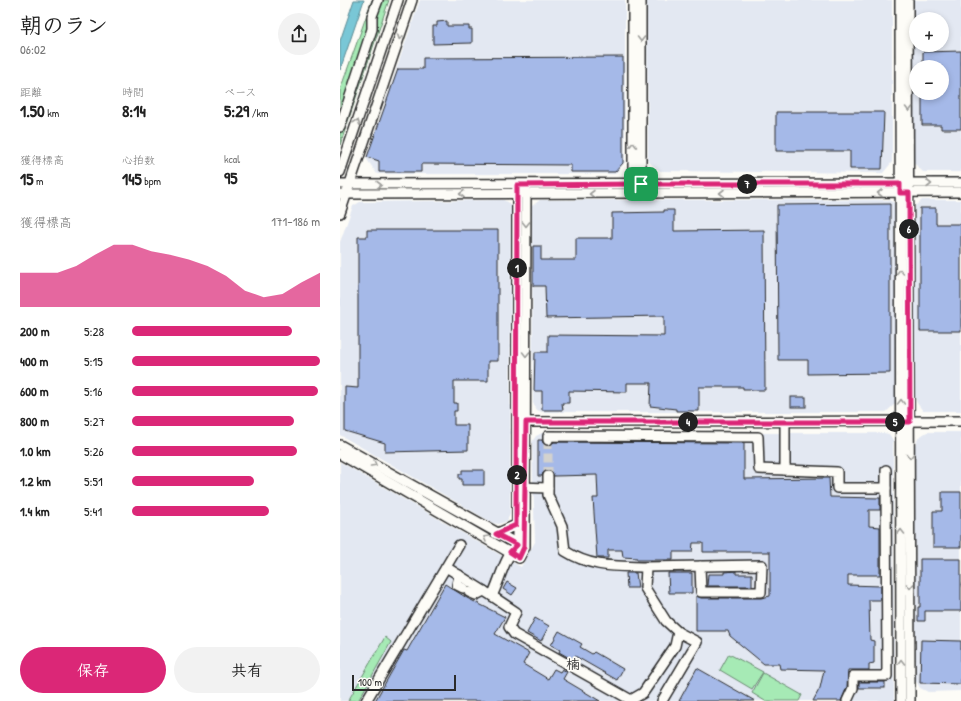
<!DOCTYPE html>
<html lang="ja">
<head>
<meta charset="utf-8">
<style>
  :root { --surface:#fff; --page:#f2f2f2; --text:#222; --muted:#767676; --accent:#db2777 }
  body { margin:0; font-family:"Patrick Hand","Klee One",sans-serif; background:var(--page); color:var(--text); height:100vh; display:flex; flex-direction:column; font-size:15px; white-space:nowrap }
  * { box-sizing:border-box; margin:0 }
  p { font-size:13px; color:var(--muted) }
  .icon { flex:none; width:22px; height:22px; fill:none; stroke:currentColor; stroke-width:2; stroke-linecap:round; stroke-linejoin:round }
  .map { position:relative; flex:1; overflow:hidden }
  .details { display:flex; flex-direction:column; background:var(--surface); width:340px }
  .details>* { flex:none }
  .controls { position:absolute; left:569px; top:12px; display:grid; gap:8px }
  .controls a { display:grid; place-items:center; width:40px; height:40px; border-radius:50%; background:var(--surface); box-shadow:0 2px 6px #0003; font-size:20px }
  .scale { position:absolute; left:12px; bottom:10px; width:104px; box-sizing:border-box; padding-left:4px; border:2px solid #2b2b2b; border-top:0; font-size:11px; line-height:14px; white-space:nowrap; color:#2b2b2b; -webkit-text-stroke:3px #fdfcf7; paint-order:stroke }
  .pin { position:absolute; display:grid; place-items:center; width:34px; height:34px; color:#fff; margin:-17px; border-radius:8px; box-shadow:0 2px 6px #0006 }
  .km { position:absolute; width:20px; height:20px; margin:-10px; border-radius:50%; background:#222; color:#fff; font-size:11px; line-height:20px; text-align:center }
  .round { display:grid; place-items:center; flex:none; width:42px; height:42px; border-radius:21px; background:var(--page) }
  .head { display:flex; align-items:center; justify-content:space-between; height:68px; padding:0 20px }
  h1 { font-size:22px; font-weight:700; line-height:30px }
  .metrics { display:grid; grid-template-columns:repeat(3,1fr); gap:6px; height:68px; padding:4px 20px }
  .metrics div { display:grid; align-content:center }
  .metrics b { font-size:17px; font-weight:700 }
  .metrics small { font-size:11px; font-weight:400 }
  .metrics p { font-size:11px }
  .chart { height:112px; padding:8px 20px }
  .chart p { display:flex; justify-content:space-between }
  .chart svg { width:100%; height:72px; margin-top:4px; fill:var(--accent); opacity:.7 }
  .cta { display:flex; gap:8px; margin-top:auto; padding:8px 20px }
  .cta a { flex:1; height:46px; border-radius:24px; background:var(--accent); color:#fff; font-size:16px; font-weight:700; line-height:46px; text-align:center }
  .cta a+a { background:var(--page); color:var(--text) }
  ul { padding:0 20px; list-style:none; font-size:13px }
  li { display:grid; grid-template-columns:64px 48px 1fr; align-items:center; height:30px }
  li i { height:10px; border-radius:5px; background:var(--accent) }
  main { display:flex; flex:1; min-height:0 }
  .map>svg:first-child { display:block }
  .built { fill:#e3e8f2; fill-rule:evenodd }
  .green { fill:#a6eab5; stroke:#688a70 }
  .water { fill:#79c7d6; stroke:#5a8992 }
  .building { fill:#a5b9e8; stroke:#2b2b2b }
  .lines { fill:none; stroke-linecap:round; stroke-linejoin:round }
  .minor-tunnel { stroke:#d3d2ce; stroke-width:9; stroke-dasharray:9 4.5; stroke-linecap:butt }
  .minor-casing { stroke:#2b2b2b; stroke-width:12 }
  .minor { stroke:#fdfcf7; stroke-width:9 }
  .oneway { stroke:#9e9e9b }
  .route-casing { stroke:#fff; stroke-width:8 }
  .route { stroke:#db2777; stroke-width:5 }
  .labels { text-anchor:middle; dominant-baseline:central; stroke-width:3.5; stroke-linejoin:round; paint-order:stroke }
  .quarter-label { font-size:14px; font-weight:bold; fill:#2b2b2b; stroke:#fdfcf7 }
</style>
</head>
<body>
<main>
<section class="details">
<div class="head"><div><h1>朝のラン</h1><p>06:02</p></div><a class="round"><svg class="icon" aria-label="share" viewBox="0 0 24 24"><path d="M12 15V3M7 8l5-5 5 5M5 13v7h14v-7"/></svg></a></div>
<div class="metrics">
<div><p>距離</p><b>1.50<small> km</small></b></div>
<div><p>時間</p><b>8:14</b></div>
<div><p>ペース</p><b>5:29<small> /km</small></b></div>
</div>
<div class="metrics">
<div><p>獲得標高</p><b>15<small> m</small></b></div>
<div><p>心拍数</p><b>145<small> bpm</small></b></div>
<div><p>kcal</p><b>95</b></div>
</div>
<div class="chart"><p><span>獲得標高</span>171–186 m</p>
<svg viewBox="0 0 160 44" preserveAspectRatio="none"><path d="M0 44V23L10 23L20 23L30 19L40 12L50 6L60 6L70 10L80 12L90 15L100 19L110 25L120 34L130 38L140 36L150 29L160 23V44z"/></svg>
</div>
<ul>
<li><b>200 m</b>5:28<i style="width:85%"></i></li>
<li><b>400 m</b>5:15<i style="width:100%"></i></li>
<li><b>600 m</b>5:16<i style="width:99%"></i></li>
<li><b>800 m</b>5:27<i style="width:86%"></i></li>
<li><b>1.0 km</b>5:26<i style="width:88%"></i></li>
<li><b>1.2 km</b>5:51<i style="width:65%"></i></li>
<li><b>1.4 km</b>5:41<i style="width:73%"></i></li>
</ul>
<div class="cta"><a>保存</a><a>共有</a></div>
</section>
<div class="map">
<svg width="621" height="701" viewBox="0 0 621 701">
  <rect width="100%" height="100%" fill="#fdfcf7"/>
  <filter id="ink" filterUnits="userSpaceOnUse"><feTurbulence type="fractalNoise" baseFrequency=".025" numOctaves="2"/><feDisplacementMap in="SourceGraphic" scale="8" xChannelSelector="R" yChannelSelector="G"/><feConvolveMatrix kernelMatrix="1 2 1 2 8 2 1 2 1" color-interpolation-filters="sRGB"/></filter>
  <g filter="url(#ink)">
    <g class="built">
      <polygon points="80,0 285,0 285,162 275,174 37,174 26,158"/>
      <polygon points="307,0 552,0 552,162 543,173 320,171 308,161"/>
      <path d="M573 0H621V172H583L573 162ZM576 19H602V45H576ZM576 67H602V93H576Z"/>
      <polygon points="163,200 168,202 171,206 170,513 167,521 159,524 153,523 0,435 0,242 13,206 20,202"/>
      <polygon points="200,200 549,200 553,202 555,204 555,404 546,412 202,412 197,410 193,403 192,206"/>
      <polygon points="582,200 621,200 621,411 583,411 577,403 575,397 575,206"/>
      <polygon points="587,432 621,432 621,691 588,692 580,688 576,681 575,445 579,437"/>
      <polygon points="202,433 544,433 549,434 553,440 554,701 0,701 0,462 181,567 195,542 192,442 196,436"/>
    </g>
    <g class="green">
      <polygon points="32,0 49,0 0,145 0,90"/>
      <polygon points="45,637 51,642 18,701 8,701"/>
      <polygon points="389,654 423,672 412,689 380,670"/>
      <polygon points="423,673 462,695 459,701 425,701 412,693"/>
    </g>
    <polygon class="water" points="14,0 24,0 0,70 0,41"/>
    <g class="building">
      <polygon points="107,21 107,26 129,26 129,29 132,29 132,43 93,44 93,26 97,26 97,22"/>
      <polygon points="621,51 621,129 601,129 601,125 582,125 582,93 602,93 602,67 583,67 583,52"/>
      <polygon points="283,57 283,163 275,172 231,172 231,165 81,164 81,172 39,172 39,161 27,157 58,69 83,69 83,58"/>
      <polygon points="436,112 544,112 542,169 510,169 510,151 436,151"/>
      <polygon points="550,204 550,373 468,374 468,360 438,360 437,205"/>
      <polygon points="580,208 596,208 596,224 621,224 621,331 580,331"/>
      <polygon points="324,210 334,210 334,231 424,230 425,390 411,390 411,389 403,389 403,387 359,387 359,411 336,411 336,409 310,406 311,383 287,383 287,392 229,391 229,403 222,403 223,410 202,410 202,391 194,391 195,352 208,352 208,335 324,336 324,316 206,318 205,286 193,286 193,246 201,246 201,260 236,260 236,238 272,238 272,213 324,212"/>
      <polygon points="27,230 158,230 158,361 148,361 148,381 114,381 114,403 117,403 117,411 114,411 114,425 128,425 128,450 45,452 45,443 5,431 5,387 18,388 18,237 27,237"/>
      <rect x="451" y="397" width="15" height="10"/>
      <polygon points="198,440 202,440 203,443 208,446 214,442 404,443 404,479 489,478 490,497 540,498 540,510 529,510 529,526 540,527 540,575 508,575 508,585 541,586 541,600 529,600 530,640 534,641 534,663 529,664 529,670 508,670 507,687 501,701 473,701 480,688 484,670 440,669 439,664 424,664 390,636 388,631 356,631 356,596 361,598 421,598 430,596 430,552 363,552 363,543 353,543 352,552 333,552 333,560 297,560 297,558 283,557 282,550 268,550 268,558 257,558 253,498 258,498 257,475 214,476 211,471 208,470 203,473 202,476 198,476"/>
      <polygon points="122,470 144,470 144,485 122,485 122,479 119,479 119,474 122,474"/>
      <polygon points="602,492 621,492 621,547 593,547 593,511 602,511"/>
      <polygon points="580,559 621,559 621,611 585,611 585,621 578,621 578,607 580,607"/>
      <polygon points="396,571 396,574 412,574 412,586 367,586 368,574 384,574 384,572"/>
      <polygon points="286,573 296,573 298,588 287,588"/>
      <polygon points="328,573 352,573 352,593 329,593"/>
      <polygon points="167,582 177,588 172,595 163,589"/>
      <polygon points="105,584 127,598 165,617 155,634 189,653 183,664 208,679 214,669 220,672 222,669 227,672 223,679 260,701 35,701 64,650 67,651"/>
      <polygon points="195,618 209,626 201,641 187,633"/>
      <polygon points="219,631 242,644 240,647 252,654 254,652 283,669 277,680 235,656 233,660 219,652 220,650 211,645"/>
      <polygon points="581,640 621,641 621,684 580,683"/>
      <polygon points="357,668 415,701 339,701"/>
      <rect x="519" y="682" width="26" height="6"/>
    </g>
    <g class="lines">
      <polyline class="minor-tunnel" points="208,440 208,476"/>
      <defs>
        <g id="minor">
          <polyline points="293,0 293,184"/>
          <polyline points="301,0 301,184"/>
          <polyline points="560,0 561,701"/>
          <polyline points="568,0 570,701"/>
          <polyline points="0,127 32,29 32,16 38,0"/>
          <polyline points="0,172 58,0"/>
          <polyline points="0,184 621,183"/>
          <polyline points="0,194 621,192"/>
          <polyline points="0,213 72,0"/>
          <polyline points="180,422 621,421"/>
          <polyline points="445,422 445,470"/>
          <polyline points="208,440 208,436 418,437 419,469 497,472 497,488 546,488 547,676 513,676 513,688 507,701"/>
          <polyline points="0,445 181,546"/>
          <polyline points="0,454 179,558 185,547 186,188"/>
          <polyline points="179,487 208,488"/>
          <polyline points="546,488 546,470"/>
          <polyline points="156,534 176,525"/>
          <polyline points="106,567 119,545"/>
          <polyline points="306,567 422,565 421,592 361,592 360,566"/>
          <polyline points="119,575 117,585 123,588"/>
          <polyline points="129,592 136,595 144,591"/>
          <path d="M152 596 176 612 169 627 174 634 291 700 303 693 335 646 338 632 326 621 305 588 306 567C275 566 252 568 225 551L222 526 208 495V476"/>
          <path d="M26 701 106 567 152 596C160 580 164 558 177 545V185"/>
          <polyline points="322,701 357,642 338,632"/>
        </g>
      </defs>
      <use href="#minor" class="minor-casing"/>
      <use href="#minor" class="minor"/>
    </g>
    <defs><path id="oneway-chevron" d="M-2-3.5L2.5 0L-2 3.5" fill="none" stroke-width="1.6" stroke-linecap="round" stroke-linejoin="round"/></defs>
    <g class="oneway">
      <use href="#oneway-chevron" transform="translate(60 37) rotate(109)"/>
      <use href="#oneway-chevron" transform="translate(301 39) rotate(90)"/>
      <use href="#oneway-chevron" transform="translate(569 109) rotate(90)"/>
      <use href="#oneway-chevron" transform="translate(17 122) rotate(-71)"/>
      <use href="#oneway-chevron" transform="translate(293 145) rotate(-90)"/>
      <use href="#oneway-chevron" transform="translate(589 184)"/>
      <use href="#oneway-chevron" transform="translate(39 185)"/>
      <use href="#oneway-chevron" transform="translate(382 193) rotate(180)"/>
      <use href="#oneway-chevron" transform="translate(540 193) rotate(180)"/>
      <use href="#oneway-chevron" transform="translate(122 194) rotate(180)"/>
      <use href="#oneway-chevron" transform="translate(252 194) rotate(180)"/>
      <use href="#oneway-chevron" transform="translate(186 224) rotate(90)"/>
      <use href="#oneway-chevron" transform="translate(560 272) rotate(-90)"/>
      <use href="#oneway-chevron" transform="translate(186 354) rotate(90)"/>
      <use href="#oneway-chevron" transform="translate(561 402) rotate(-90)"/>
      <use href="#oneway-chevron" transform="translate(570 456) rotate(90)"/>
      <use href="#oneway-chevron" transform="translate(34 464) rotate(30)"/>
      <use href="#oneway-chevron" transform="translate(561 532) rotate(-90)"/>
      <use href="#oneway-chevron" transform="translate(146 538) rotate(-150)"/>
      <use href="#oneway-chevron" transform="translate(570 586) rotate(90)"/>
      <use href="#oneway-chevron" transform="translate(561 662) rotate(-90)"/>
    </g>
  </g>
  <g class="lines" filter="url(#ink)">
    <defs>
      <polygon id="route" points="301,184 560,184 560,193 569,193 570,422 186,422 184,547 179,558 170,552 177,545 156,534 176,525 177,185"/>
    </defs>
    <use href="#route" class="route-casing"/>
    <use href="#route" class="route"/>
  </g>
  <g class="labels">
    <g class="quarter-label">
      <text x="233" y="663">楠</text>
    </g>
  </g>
</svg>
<div class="controls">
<a>+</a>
<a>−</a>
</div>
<div class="scale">100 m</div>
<div class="pin" style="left:301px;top:184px;background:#1e9e55"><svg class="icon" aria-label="arrive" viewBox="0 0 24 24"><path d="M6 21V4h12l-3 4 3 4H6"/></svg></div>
<b class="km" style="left:177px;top:268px">1</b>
<b class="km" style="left:177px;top:475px">2</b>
<b class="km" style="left:348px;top:422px">4</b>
<b class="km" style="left:555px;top:422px">5</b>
<b class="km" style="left:569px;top:229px">6</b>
<b class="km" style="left:407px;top:184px">7</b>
</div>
</main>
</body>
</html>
